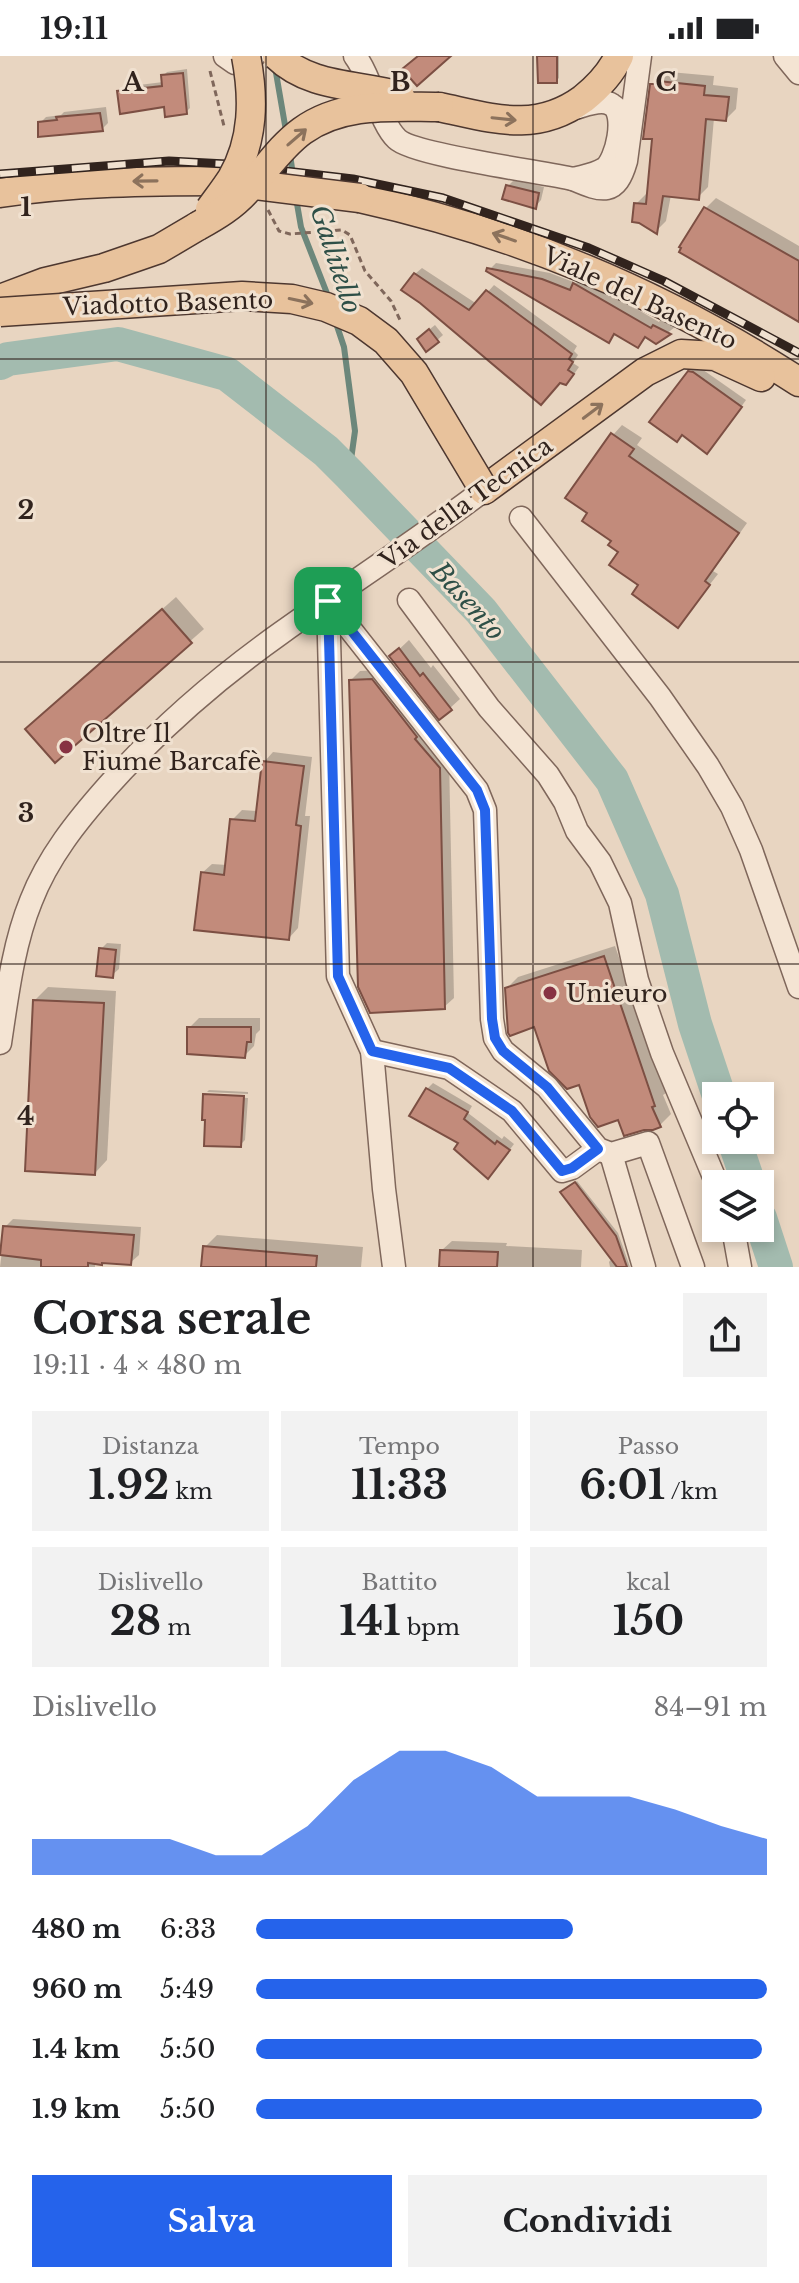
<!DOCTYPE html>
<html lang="it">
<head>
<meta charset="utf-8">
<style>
  :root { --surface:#fff; --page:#f2f2f2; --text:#202124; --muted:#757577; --accent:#2563eb }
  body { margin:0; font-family:"Libre Baskerville",serif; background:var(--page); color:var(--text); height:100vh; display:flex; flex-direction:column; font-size:30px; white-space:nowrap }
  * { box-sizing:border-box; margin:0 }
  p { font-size:26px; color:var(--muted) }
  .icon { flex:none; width:44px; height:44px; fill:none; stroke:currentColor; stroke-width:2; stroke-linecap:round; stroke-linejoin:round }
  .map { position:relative; height:1211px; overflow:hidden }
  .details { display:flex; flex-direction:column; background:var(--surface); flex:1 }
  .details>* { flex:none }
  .tools { position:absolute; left:702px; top:1026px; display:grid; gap:16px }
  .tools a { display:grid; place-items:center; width:72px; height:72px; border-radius:0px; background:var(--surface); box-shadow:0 4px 12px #0003; font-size:40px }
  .pin { position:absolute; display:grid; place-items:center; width:68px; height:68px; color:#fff; margin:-34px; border-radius:16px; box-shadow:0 4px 12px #0006 }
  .round { display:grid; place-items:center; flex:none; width:84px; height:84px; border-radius:0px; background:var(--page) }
  .summary { display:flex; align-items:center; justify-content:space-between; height:136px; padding:0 32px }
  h1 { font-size:44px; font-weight:800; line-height:60px }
  .figures { display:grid; grid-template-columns:repeat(3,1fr); gap:12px; height:136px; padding:8px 32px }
  .figures div { display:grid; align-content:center; border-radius:0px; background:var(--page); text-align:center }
  .figures b { font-size:40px; font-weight:800 }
  .figures small { font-size:22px; font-weight:400 }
  .figures p { font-size:22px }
  .chart { height:224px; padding:16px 32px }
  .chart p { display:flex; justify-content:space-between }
  .chart svg { width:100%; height:144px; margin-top:8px; fill:var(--accent); opacity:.7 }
  .primary-button { display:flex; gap:16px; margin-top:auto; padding:16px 32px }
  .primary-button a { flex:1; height:92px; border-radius:0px; background:var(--accent); color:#fff; font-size:32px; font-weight:800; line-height:92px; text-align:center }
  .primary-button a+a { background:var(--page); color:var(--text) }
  ul { padding:0 32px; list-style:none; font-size:26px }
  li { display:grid; grid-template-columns:128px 96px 1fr; align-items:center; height:60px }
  li i { height:20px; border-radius:10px; background:var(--accent) }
  .status { display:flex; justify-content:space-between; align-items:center; height:56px; padding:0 40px; background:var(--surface); direction:ltr }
  .status svg { height:22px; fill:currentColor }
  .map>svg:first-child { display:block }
  .shadow { fill:#0003 }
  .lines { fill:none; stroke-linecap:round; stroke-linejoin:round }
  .stream { stroke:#6c877b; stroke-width:6 }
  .river { stroke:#a3bbaf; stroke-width:34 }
  .building { fill:#c28b7b; stroke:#7c4f43; stroke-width:2 }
  .minor-casing { stroke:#7f675b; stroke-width:25 }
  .major-casing { stroke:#4d372f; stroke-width:31 }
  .path { stroke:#7f675b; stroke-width:3; stroke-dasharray:6 4; stroke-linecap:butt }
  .minor { stroke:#f4e4d3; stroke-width:22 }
  .major { stroke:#e8c29c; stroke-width:28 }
  .rail-casing { stroke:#31231d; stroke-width:9 }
  .rail { stroke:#f0e1d0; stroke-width:6; stroke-dasharray:18; stroke-linecap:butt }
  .major-bridge-casing { stroke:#4d372f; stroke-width:31; stroke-linecap:butt }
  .major-bridge { stroke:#e8c29c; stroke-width:28 }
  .oneway { stroke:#8c725c }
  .route-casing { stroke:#fff; stroke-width:16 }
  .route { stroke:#2563eb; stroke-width:10 }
  .grid { fill:none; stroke:#31231d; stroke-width:2; stroke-opacity:0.55 }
  .poi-dot { fill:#873243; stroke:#f0e1d0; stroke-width:3 }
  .labels { text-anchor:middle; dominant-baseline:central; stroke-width:6; stroke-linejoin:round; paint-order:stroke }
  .street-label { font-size:24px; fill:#31231d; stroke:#f0e1d0 }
  .poi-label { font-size:24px; fill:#31231d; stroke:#f0e1d0; text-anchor:start }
  .water-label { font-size:26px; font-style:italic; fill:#2e4f47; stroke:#f0e1d0 }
  .grid-label { font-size:26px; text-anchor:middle; font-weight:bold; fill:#31231d; stroke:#f0e1d0; stroke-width:6; stroke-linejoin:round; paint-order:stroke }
</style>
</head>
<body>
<div class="status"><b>19:11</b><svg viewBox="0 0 49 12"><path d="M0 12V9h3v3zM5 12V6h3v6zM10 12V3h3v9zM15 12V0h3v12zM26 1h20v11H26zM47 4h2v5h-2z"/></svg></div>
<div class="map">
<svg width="799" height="1211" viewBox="0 0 799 1211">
  <rect width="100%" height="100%" fill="#e8d5c1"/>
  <g class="shadow">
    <polygon points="541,0 559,0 559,22 556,25"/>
    <polygon points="187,13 190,52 186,56 119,36 123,31 163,26 163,20 167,16"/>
    <polygon points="670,16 714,20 713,29 738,32 736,53 726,63 714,62 708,131 698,141 671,139 666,165 656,175 636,148 646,138 649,138 654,81 652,29 662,19 667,19"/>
    <polygon points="106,51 108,67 102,73 40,67 46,61 61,59 64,56"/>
    <polygon points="514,124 544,131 541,144 535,151 508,130"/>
    <polygon points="716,142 799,190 799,263 682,190 706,152"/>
    <polygon points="496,207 550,217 576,227 582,221 659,266 661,263 675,271 656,286 647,280 638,289 616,277 608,285 489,214"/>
    <polygon points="422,212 477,248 494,229 577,290 574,295 578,299 573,307 579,311 572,321 566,327 415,218"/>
    <polygon points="435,269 443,279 427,293 425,277"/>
    <polygon points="696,310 699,311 746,344 713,390 689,317"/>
    <polygon points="622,369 642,382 637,389 747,467 713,515 718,518 678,569 641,529 614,484 590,457 613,379"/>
    <polygon points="176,541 204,573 55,704 41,660"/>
    <polygon points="409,584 431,612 433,609 460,643 450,652 392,600"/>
    <polygon points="382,614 449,702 454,942 444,951 351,624 360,615"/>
    <polygon points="273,696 312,701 305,760 310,760 298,872 289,882 202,817 212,808 227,809 232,764 242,754 258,755 264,706"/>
    <polygon points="107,887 121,888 119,913 112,919 101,893"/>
    <polygon points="615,890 666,1037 663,1039 671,1058 660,1069 620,1061 580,1026 507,932 518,921"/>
    <polygon points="48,931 116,935 107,1104 95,1117 35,944"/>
    <polygon points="199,962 260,962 260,974 256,978 254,990 244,1000 189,972"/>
    <polygon points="433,1027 472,1050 468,1057 502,1083 504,1080 514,1088 494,1115 461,1087 427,1033"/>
    <polygon points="209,1034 248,1036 248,1038 207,1036"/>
    <polygon points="206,1037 206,1040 248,1042 245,1084 240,1089 205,1039"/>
    <polygon points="577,1125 618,1177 630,1211 610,1211 609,1206 612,1202 565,1134"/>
    <polygon points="13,1163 141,1171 139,1199 130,1207 95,1206 95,1211 0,1211 5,1171"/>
    <polygon points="217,1179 363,1191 361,1211 203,1211 205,1191"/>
    <polygon points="452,1185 507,1187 506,1190 582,1194 581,1211 441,1211 442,1194"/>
  </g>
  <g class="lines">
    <g class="stream">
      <polyline points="275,11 286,75"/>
      <polyline points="290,98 294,127"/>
      <polyline points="296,142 301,171 330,245"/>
      <polyline points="336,267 344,291 355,375 349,418"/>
    </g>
    <g class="river">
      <polyline points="0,307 8,303 118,288 227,318 326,395 349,418 481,555 612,724 662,838 695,968 719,1040"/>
      <polyline points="734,1084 749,1128"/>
      <polyline points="760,1162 776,1211"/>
    </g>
  </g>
  <g class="building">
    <polygon points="418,0 451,0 417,30 402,13"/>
    <polygon points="537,0 557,0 557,27 538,27"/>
    <polygon points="183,17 187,58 165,61 164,51 120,58 117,35 162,30 161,19"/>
    <polygon points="658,25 705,30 704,39 729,41 726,65 706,63 699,144 663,140 657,178 639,167 632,166 634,147 646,148 652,83 643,83 650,28 657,28"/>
    <polygon points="100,57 103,75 38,81 38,66 57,64 56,61"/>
    <polygon points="506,129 539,137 536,153 502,143"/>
    <polygon points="704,151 799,205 799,266 679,196 681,192 679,191"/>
    <polygon points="487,212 542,223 570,234 573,227 651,272 653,269 671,278 656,288 645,281 638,292 614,278 609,287 486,215"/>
    <polygon points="414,217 469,254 486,234 572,298 569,303 573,306 568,314 574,318 566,329 560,327 541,349 420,247 401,234"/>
    <polygon points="429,273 439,286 426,296 417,283"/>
    <polygon points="688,315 693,316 742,351 707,398 682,379 677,386 649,366"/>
    <polygon points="611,377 634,393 629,400 739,477 705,525 710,529 678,572 632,538 638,529 609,509 618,496 608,489 611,485 582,465 587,457 565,442"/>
    <polygon points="162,553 192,587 55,707 25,673"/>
    <polygon points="399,592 420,620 423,617 452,654 439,664 389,600"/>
    <polygon points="372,623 417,681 415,683 440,712 445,953 370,957 358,931 349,624"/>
    <polygon points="262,705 304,710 296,769 301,770 289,884 194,874 201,816 224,819 230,763 255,765"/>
    <polygon points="99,892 116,894 113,922 96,920"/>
    <polygon points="604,900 655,1050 652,1051 661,1071 653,1074 644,1074 624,1080 618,1064 598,1071 590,1061 579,1029 567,1033 549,1015 534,971 510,980 508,977 505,932"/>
    <polygon points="33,944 104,947 95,1119 25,1115"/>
    <polygon points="187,971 251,971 251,986 247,986 245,1002 187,998"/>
    <polygon points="426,1032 468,1056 464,1063 495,1088 497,1085 510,1094 488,1123 454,1093 458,1087 409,1060"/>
    <polygon points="203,1038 244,1040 241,1091 204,1090 205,1064 202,1064"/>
    <polygon points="575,1126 616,1180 627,1211 617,1211 560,1136"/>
    <polygon points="3,1170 134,1179 131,1209 102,1207 102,1209 88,1207 88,1211 41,1211 41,1204 0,1199"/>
    <polygon points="203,1190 317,1200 316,1211 201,1211"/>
    <polygon points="440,1194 498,1196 497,1211 439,1211"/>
  </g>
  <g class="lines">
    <defs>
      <g id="minor">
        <polyline points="225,0 235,7 254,0"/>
        <path d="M355 0C372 22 379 66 397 83 413 99 543 116 573 123 584 120 595 119 604 113 617 105 627 57 612 49 602 42 586 49 575 52"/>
        <polyline points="785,0 799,17"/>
        <path d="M573 123C603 136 616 140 626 105L640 0"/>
        <polyline points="521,462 660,641 708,710 732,751 751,794 799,931"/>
        <polyline points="409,544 489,652 548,719 565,746 577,775 600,806 620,847 637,924 662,997 717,1128"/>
        <polyline points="328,545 477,734 485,754 492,963 495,982 503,995 547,1031 598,1093 611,1098 648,1087 693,1211"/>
        <polyline points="328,545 338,920 372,995 384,1133 394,1211"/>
        <path d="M0 987C7 941 13 889 31 845 48 801 77 765 108 730 159 673 219 621 281 577 348 529 418 484 484 434"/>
        <polyline points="372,995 449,1012 512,1055 562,1115 572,1112 598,1093"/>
        <polyline points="611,1098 644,1211"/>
        <polyline points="733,1172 740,1211"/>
      </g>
      <g id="major">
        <path d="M439 51C492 62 535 78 583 43 598 31 611 17 619 0"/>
        <path d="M0 137C74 126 148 125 223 125"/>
        <path d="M360 142C518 177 664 238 799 326"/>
        <polyline points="0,243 45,226 104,212 159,193 198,170"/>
        <polyline points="484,434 645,316 681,298 715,300 761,321"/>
      </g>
    </defs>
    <use href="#minor" class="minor-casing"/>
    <use href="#major" class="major-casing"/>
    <g class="path">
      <polyline points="210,15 224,70"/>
      <polyline points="268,154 279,175 290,178 342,174 350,179 365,215 391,245 400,264"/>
    </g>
    <use href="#minor" class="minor"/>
    <use href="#major" class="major"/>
    <defs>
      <polyline id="rail" points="0,118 169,105 226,108 353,123 443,142 589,192 664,225 799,297"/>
    </defs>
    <use href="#rail" class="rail-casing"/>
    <use href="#rail" class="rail"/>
    <defs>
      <g id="major-bridge">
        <path d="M277 0C310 32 358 28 400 40"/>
        <polyline points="238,127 360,142"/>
        <path d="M210 153C217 143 225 133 232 122 254 84 254 42 246 0"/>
        <path d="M198 170C216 160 233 150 247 134 265 115 280 91 302 75 342 46 392 51 439 51"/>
        <polyline points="0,256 242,240 292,243 326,251 359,265 386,285 414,317 484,434"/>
      </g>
    </defs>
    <use href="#major-bridge" class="major-bridge-casing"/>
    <use href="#major-bridge" class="major-bridge"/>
  </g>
  <defs><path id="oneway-shaft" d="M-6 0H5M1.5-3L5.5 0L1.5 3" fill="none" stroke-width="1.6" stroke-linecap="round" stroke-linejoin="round" transform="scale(2)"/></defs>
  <g class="oneway">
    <use href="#oneway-shaft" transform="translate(504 63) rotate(6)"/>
    <use href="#oneway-shaft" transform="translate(297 81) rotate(-41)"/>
    <use href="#oneway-shaft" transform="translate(145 125) rotate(179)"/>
    <use href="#oneway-shaft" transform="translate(504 181) rotate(-161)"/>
    <use href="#oneway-shaft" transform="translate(301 245) rotate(12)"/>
    <use href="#oneway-shaft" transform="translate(593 355) rotate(-37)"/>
  </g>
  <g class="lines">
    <defs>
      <polygon id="route" points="328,545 477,734 485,754 492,963 495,982 503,995 547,1031 598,1093 572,1112 562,1115 512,1055 449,1012 372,995 338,920"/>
    </defs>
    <use href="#route" class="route-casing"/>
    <use href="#route" class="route"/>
  </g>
  <path class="grid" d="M266 0V1211M533 0V1211M0 303H799M0 606H799M0 908H799"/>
  <g class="poi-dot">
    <circle cx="66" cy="691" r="8"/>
    <circle cx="550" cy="937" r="8"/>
  </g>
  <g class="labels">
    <g class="street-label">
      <text transform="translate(640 242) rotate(25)">Viale del Basento</text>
      <text transform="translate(168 247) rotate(-2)">Viadotto Basento</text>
      <text transform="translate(466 447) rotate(-36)">Via della Tecnica</text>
    </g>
    <g class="poi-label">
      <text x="82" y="677">Oltre Il<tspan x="82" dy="28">Fiume Barcafè</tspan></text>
      <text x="566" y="937">Unieuro</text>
    </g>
    <g class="water-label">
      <text transform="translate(336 203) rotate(72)">Gallitello</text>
      <text transform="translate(468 545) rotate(48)">Basento</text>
    </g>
  </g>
  <g class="grid-label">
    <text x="133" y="35">A</text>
    <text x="400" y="35">B</text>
    <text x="666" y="35">C</text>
    <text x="26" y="160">1</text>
    <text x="26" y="463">2</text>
    <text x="26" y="766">3</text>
    <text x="26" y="1069">4</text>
  </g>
</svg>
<div class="tools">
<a><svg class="icon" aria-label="locate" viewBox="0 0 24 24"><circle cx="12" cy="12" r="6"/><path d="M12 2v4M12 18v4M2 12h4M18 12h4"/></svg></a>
<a><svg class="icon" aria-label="layers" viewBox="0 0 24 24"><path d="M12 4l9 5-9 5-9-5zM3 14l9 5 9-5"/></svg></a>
</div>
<div class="pin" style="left:328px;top:545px;background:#1e9e55"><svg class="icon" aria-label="arrive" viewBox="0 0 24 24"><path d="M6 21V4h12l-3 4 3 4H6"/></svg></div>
</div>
<section class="details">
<div class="summary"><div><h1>Corsa serale</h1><p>19:11 · 4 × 480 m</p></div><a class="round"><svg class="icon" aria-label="share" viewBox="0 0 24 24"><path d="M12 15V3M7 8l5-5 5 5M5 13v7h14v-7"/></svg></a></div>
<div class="figures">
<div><p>Distanza</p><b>1.92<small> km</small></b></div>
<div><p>Tempo</p><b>11:33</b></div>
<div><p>Passo</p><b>6:01<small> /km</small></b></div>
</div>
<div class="figures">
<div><p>Dislivello</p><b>28<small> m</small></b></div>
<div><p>Battito</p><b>141<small> bpm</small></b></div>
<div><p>kcal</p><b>150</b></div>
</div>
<div class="chart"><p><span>Dislivello</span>84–91 m</p>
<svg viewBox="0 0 160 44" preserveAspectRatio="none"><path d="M0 44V33L10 33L20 33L30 33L40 38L50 38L60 29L70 15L80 6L90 6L100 11L110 20L120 20L130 20L140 24L150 29L160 33V44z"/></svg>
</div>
<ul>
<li><b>480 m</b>6:33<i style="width:62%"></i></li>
<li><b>960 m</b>5:49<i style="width:100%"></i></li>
<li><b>1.4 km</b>5:50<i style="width:99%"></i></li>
<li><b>1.9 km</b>5:50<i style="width:99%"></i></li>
</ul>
<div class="primary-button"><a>Salva</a><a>Condividi</a></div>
</section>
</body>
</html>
